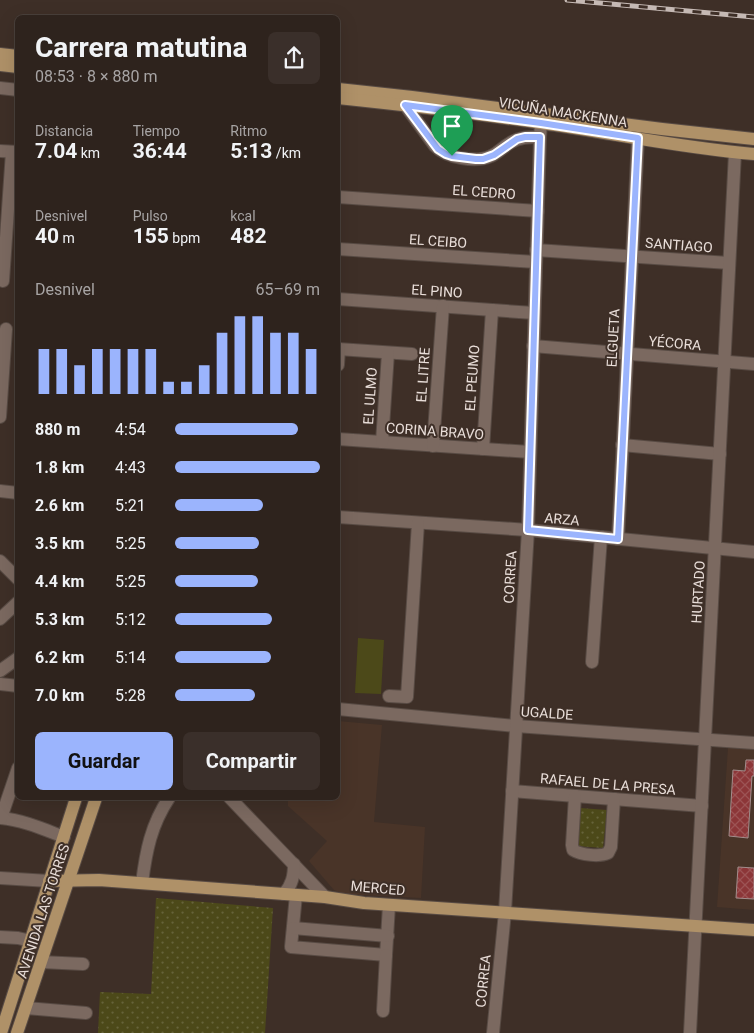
<!DOCTYPE html>
<html lang="es">
<head>
<meta charset="utf-8">
<style>
  :root { --surface:#2e231d; --page:#3a2f2a; --text:#f1f3f6; --muted:#a7a4a4; --line:#49403b; --accent:#9bb4fd }
  body { margin:0; font-family:Roboto,sans-serif; background:var(--page); color:var(--text); height:100vh; display:flex; flex-direction:column; font-size:19px; white-space:nowrap }
  * { box-sizing:border-box; margin:0 }
  p { font-size:16px; color:var(--muted) }
  .icon { flex:none; width:28px; height:28px; fill:none; stroke:currentColor; stroke-width:2; stroke-linecap:round; stroke-linejoin:round }
  .map { position:relative; flex:1; overflow:hidden }
  .details { position:absolute; left:15px; top:15px; width:325px; height:785px; display:flex; flex-direction:column; background:var(--surface); border-radius:8px; box-shadow:0 5px 20px #0002,0 0 0 1px var(--line) }
  .details>* { flex:none }
  .pin { position:absolute; display:grid; place-items:center; width:42px; height:42px; color:#fff; margin:-51px -21px; border-radius:50% 50% 50% 0; rotate:-45deg; box-shadow:0 0 5px #0007 }
  .pin .icon { rotate:45deg }
  .round { display:grid; place-items:center; flex:none; width:52px; height:52px; border-radius:8px; background:var(--page) }
  .headline { display:flex; align-items:center; justify-content:space-between; height:85px; padding:0 20px }
  h1 { font-size:28px; font-weight:700; line-height:38px }
  .figures { display:grid; grid-template-columns:repeat(3,1fr); gap:8px; height:85px; padding:5px 20px }
  .figures div { display:grid; align-content:center }
  .figures b { font-size:21px; font-weight:700 }
  .figures small { font-size:14px; font-weight:400 }
  .figures p { font-size:14px }
  .chart { height:140px; padding:10px 20px }
  .chart p { display:flex; justify-content:space-between }
  .chart svg { width:100%; height:90px; margin-top:5px; stroke:var(--accent); stroke-width:6 }
  .primary-button { display:flex; gap:10px; margin-top:auto; padding:10px 20px }
  .primary-button a { flex:1; height:58px; border-radius:8px; background:var(--accent); color:#111; font-size:20px; font-weight:700; line-height:58px; text-align:center }
  .primary-button a+a { background:var(--page); color:var(--text) }
  ul { padding:0 20px; list-style:none; font-size:16px }
  li { display:grid; grid-template-columns:80px 60px 1fr; align-items:center; height:38px }
  li i { height:12px; border-radius:6px; background:var(--accent) }
  .map>svg:first-child { display:block }
  .built { fill:#493428 }
  .grass { fill:url(#grass-dots) }
  .park { fill:#4c4919 }
  .building { fill:url(#building-cross-hatch); stroke:#a38d8c }
  .lines { fill:none; stroke-linecap:round; stroke-linejoin:round }
  .minor-casing { stroke:#584b44; stroke-width:14 }
  .major-casing { stroke:#584b44; stroke-width:14 }
  .minor { stroke:#7b6960; stroke-width:12 }
  .major { stroke:#af9168; stroke-width:12 }
  .rail-casing { stroke:#c5b9b4; stroke-width:5 }
  .rail { stroke:#3e2f27; stroke-width:3; stroke-dasharray:9; stroke-linecap:butt }
  .route-casing { stroke:#fff; stroke-width:10 }
  .route { stroke:#9bb4fd; stroke-width:6 }
  .labels { text-anchor:middle; dominant-baseline:central; stroke-width:4; stroke-linejoin:round; paint-order:stroke }
  .street-label { font-size:14px; fill:#e9ded9; stroke:#3e2f27 }
</style>
</head>
<body>
<div class="map">
<svg width="754" height="1033" viewBox="0 0 754 1033">
  <defs>
    <pattern id="grass-dots" width="8" height="8" patternUnits="userSpaceOnUse" patternTransform="scale(1.25)"><rect width="8" height="8" fill="#4c4919"/><path d="M2 2h.1M6 6h.1" fill="none" stroke="#66633a" stroke-width="1.8" stroke-linecap="round"/></pattern>
    <pattern id="building-cross-hatch" width="8" height="8" patternUnits="userSpaceOnUse" patternTransform="scale(1.25)"><rect width="8" height="8" fill="#8c3638"/><path d="M0 0l8 8M0 8l8-8" fill="none" stroke="#9c5354"/></pattern>
  </defs>
  <rect width="100%" height="100%" fill="#3e2f27"/>
  <g class="built">
    <polygon points="338,721 382,725 374,822 425,827 421,898 343,894 334,890 309,861 327,841 288,806 288,798 338,798"/>
    <polygon points="728,748 754,749 754,910 717,907"/>
  </g>
  <g class="grass">
    <polygon points="580,808 607,810 603,848 576,846"/>
    <polygon points="156,898 273,908 265,1033 98,1033 100,992 151,994"/>
  </g>
  <polygon class="park" points="358,638 384,640 381,694 355,693"/>
  <g class="building">
    <polygon points="746,760 754,760 754,776 752,776 748,838 729,836 733,770 745,771"/>
    <polygon points="738,867 754,868 754,899 736,898"/>
  </g>
  <g class="lines">
    <defs>
      <g id="minor">
        <polyline points="0,88 18,90"/>
        <path d="M405 105 435 146C447 158 476 163 491 156 498 153 503 147 510 143 519 137 529 137 540 137"/>
        <polyline points="0,151 18,152"/>
        <polyline points="338,197 538,211"/>
        <polyline points="338,249 536,262"/>
        <polyline points="536,250 729,263"/>
        <polyline points="3,281 12,152"/>
        <polyline points="338,299 534,313"/>
        <polyline points="533,346 754,364"/>
        <polyline points="338,349 412,354"/>
        <polyline points="338,365 339,349"/>
        <polyline points="0,417 6,329"/>
        <polyline points="338,439 530,452"/>
        <polyline points="382,442 388,353"/>
        <polyline points="622,445 720,454"/>
        <polyline points="433,446 443,306"/>
        <polyline points="483,449 492,310"/>
        <polyline points="0,491 18,493"/>
        <polyline points="338,517 528,530 754,552"/>
        <polyline points="618,539 638,138"/>
        <polyline points="0,561 18,579"/>
        <polyline points="0,619 18,602"/>
        <polyline points="592,662 601,537"/>
        <polyline points="0,671 18,658"/>
        <polyline points="0,684 18,686"/>
        <polyline points="389,696 407,697 418,523"/>
        <polyline points="338,709 516,726 754,743"/>
        <polyline points="512,791 702,806"/>
        <path d="M575 796 572 845 573 850C581 855 600 857 608 853L611 847 614 799"/>
        <polyline points="230,798 325,897"/>
        <path d="M0 818C23 820 43 829 64 837"/>
        <polyline points="1,818 18,768"/>
        <polyline points="0,878 49,881"/>
        <path d="M142 883C146 851 151 825 169 798"/>
        <path d="M284 894C292 885 294 876 294 864"/>
        <polyline points="296,895 291,947 386,955 389,905"/>
        <polyline points="293,928 388,936"/>
        <polyline points="0,937 18,938 31,941"/>
        <polyline points="41,962 83,964"/>
        <polyline points="26,1008 86,1013"/>
        <polyline points="383,1011 386,955"/>
        <polyline points="493,1033 505,912 528,530 540,137 541,123"/>
        <polyline points="690,1033 735,153"/>
      </g>
      <g id="major">
        <polyline points="0,54 18,56"/>
        <polyline points="0,65 18,67"/>
        <polyline points="338,89 412,97 662,129 754,139"/>
        <path d="M338 98C405 105 473 113 541 123 612 133 682 148 754 154"/>
        <polyline points="49,881 99,880 325,897 364,903 754,930"/>
        <polyline points="1,1033 76,798"/>
        <polyline points="17,1033 96,798"/>
      </g>
    </defs>
    <use href="#minor" class="minor-casing"/>
    <use href="#major" class="major-casing"/>
    <use href="#minor" class="minor"/>
    <use href="#major" class="major"/>
    <defs>
      <polyline id="rail" points="567,0 754,17"/>
    </defs>
    <use href="#rail" class="rail-casing"/>
    <use href="#rail" class="rail"/>
  </g>
  <g class="lines">
    <defs>
      <polygon id="route" points="405,105 541,123 638,138 618,539 528,530 540,137 525,137 517,139 494,155 483,159 476,159 452,156 446,154 438,149"/>
    </defs>
    <use href="#route" class="route-casing"/>
    <use href="#route" class="route"/>
  </g>
  <g class="labels">
    <g class="street-label">
      <text transform="translate(563 112) rotate(9)">VICUÑA MACKENNA</text>
      <text transform="translate(484 192) rotate(4)">EL CEDRO</text>
      <text transform="translate(438 241) rotate(4)">EL CEIBO</text>
      <text transform="translate(679 245) rotate(4)">SANTIAGO</text>
      <text transform="translate(437 291) rotate(4)">EL PINO</text>
      <text transform="translate(613 338) rotate(-87)">ELGUETA</text>
      <text transform="translate(675 343) rotate(5)">YÉCORA</text>
      <text transform="translate(423 375) rotate(-86)">EL LITRE</text>
      <text transform="translate(472 378) rotate(-86)">EL PEUMO</text>
      <text transform="translate(370 396) rotate(-86)">EL ULMO</text>
      <text transform="translate(435 431) rotate(4)">CORINA BRAVO</text>
      <text transform="translate(562 519) rotate(5)">ARZA</text>
      <text transform="translate(510 577) rotate(-87)">CORREA</text>
      <text transform="translate(698 592) rotate(-87)">HURTADO</text>
      <text transform="translate(547 713) rotate(4)">UGALDE</text>
      <text transform="translate(608 784) rotate(5)">RAFAEL DE LA PRESA</text>
      <text transform="translate(378 888) rotate(5)">MERCED</text>
      <text transform="translate(43 911) rotate(-72)">AVENIDA LAS TORRES</text>
      <text transform="translate(483 981) rotate(-84)">CORREA</text>
    </g>
  </g>
</svg>
<div class="pin" style="left:452px;top:156px;background:#1e9e55"><svg class="icon" aria-label="arrive" viewBox="0 0 24 24"><path d="M6 21V4h12l-3 4 3 4H6"/></svg></div>
<section class="details">
<div class="headline"><div><h1>Carrera matutina</h1><p>08:53 · 8 × 880 m</p></div><a class="round"><svg class="icon" aria-label="share" viewBox="0 0 24 24"><path d="M12 15V3M7 8l5-5 5 5M5 13v7h14v-7"/></svg></a></div>
<div class="figures">
<div><p>Distancia</p><b>7.04<small> km</small></b></div>
<div><p>Tiempo</p><b>36:44</b></div>
<div><p>Ritmo</p><b>5:13<small> /km</small></b></div>
</div>
<div class="figures">
<div><p>Desnivel</p><b>40<small> m</small></b></div>
<div><p>Pulso</p><b>155<small> bpm</small></b></div>
<div><p>kcal</p><b>482</b></div>
</div>
<div class="chart"><p><span>Desnivel</span>65–69 m</p>
<svg viewBox="0 0 160 44" preserveAspectRatio="none"><path d="M5 44V22M15 44V22M25 44V30M35 44V22M45 44V22M55 44V22M65 44V22M75 44V38M85 44V38M95 44V30M105 44V14M115 44V6M125 44V6M135 44V14M145 44V14M155 44V22"/></svg>
</div>
<ul>
<li><b>880 m</b>4:54<i style="width:85%"></i></li>
<li><b>1.8 km</b>4:43<i style="width:100%"></i></li>
<li><b>2.6 km</b>5:21<i style="width:61%"></i></li>
<li><b>3.5 km</b>5:25<i style="width:58%"></i></li>
<li><b>4.4 km</b>5:25<i style="width:57%"></i></li>
<li><b>5.3 km</b>5:12<i style="width:67%"></i></li>
<li><b>6.2 km</b>5:14<i style="width:66%"></i></li>
<li><b>7.0 km</b>5:28<i style="width:55%"></i></li>
</ul>
<div class="primary-button"><a>Guardar</a><a>Compartir</a></div>
</section>
</div>
</body>
</html>
